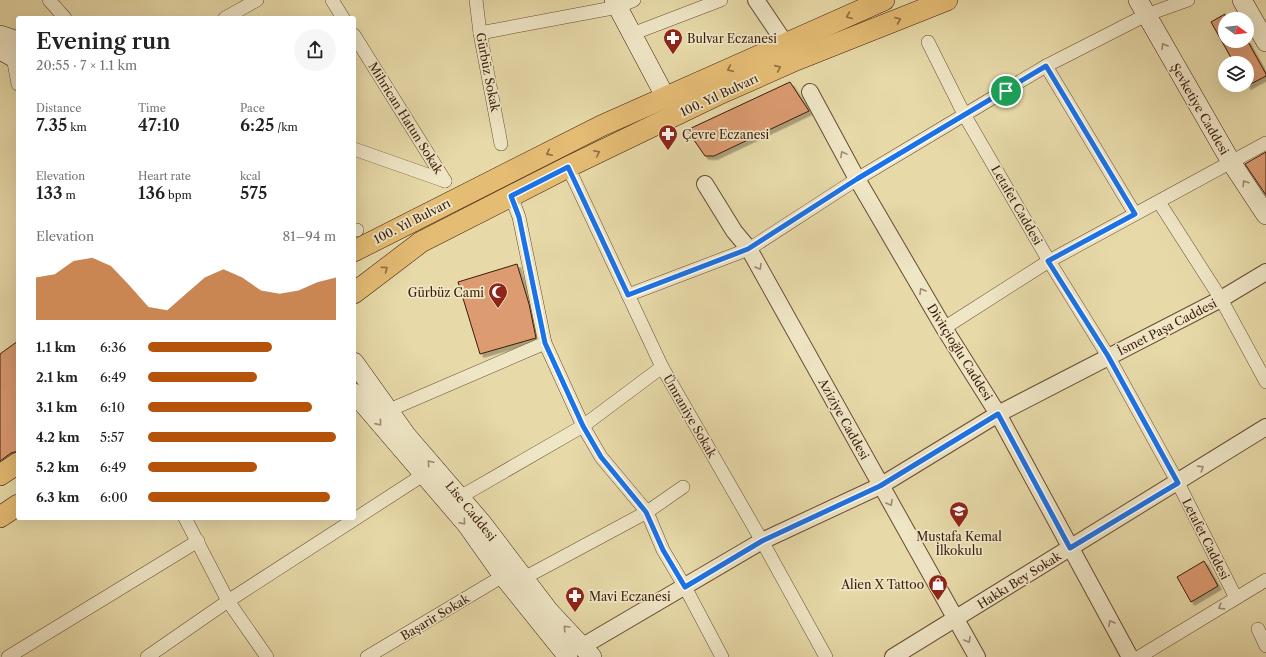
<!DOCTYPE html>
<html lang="en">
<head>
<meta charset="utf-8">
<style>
  :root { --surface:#fff; --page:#f6f6f6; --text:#222; --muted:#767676; --accent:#b45309 }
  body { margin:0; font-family:"Libre Caslon Text",serif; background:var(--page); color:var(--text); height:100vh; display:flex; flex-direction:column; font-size:15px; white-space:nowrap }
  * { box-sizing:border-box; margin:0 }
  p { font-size:13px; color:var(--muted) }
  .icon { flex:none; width:22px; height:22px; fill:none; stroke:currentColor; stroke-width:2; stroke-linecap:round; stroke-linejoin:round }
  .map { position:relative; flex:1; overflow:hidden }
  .panel { position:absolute; left:16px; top:16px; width:340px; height:504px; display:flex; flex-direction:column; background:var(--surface); border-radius:4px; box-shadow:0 4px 16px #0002 }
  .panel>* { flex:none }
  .needle { width:26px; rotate:105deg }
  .buttons { position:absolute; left:1218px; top:12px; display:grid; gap:8px }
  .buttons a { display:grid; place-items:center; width:36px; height:36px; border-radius:50%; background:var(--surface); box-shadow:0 4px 16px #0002; font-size:20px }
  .pin { position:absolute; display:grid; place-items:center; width:34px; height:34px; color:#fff; margin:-17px; border:2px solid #fff; border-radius:50%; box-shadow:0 1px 4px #0007 }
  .round { display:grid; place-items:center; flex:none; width:42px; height:42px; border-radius:21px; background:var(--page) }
  .head { display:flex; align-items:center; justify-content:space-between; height:68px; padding:0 20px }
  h1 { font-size:22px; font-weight:600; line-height:30px }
  .metrics { display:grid; grid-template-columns:repeat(3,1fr); gap:6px; height:68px; padding:4px 20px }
  .metrics div { display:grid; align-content:center }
  .metrics b { font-size:17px; font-weight:600 }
  .metrics small { font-size:11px; font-weight:400 }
  .metrics p { font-size:11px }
  .chart { height:112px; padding:8px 20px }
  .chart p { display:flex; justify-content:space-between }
  .chart svg { width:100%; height:72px; margin-top:4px; fill:var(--accent); opacity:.7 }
  ul { padding:0 20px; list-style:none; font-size:13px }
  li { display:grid; grid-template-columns:64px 48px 1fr; align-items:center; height:30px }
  li i { height:10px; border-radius:5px; background:var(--accent) }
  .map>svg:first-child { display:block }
  .building { fill:#dc9b71; stroke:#3c1c0b; filter:url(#shadow) }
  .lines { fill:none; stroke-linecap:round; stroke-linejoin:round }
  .minor-casing { stroke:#674b32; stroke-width:14 }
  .tertiary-casing { stroke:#674b32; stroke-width:18 }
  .secondary-casing { stroke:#3c1c0b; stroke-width:20 }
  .primary-casing { stroke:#3c1c0b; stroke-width:22 }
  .minor { stroke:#efe6c6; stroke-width:13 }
  .tertiary { stroke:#efe6c6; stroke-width:16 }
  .secondary { stroke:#efe6c6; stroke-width:19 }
  .primary { stroke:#e4bc74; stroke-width:21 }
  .oneway { stroke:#906c40 }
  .oneway2 { stroke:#9e8b72 }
  .route-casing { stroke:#fff; stroke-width:8 }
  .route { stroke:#1a73e8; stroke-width:5 }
  .labels { text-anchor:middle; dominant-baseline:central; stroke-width:3.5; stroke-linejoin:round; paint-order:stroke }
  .poi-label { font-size:12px; fill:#3c1c0b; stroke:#efe6c6; text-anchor:start }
  .street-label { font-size:12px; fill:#3c1c0b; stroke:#efe6c6 }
</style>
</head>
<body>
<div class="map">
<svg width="1266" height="657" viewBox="0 0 1266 657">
  <defs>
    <filter id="shadow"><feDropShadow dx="3.5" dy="3.5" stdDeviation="0" flood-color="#0004"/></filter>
  </defs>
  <rect width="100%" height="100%" fill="#e7d9a8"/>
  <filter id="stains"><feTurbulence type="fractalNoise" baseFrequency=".005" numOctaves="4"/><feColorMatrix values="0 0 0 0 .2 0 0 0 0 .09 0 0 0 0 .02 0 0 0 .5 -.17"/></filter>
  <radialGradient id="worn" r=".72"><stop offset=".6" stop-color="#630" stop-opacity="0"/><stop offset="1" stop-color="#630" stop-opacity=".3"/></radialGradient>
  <g class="building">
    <polygon points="1225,14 1225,41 1247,40 1266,74 1266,76 1247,86 1247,63 1234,63 1211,22"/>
    <polygon points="790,82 809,111 714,156 705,156 687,130"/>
    <polygon points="1266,152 1266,195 1245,164"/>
    <polygon points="517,264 529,304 536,338 480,354 458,282"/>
    <polygon points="18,341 18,451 11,453 0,461 0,354"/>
    <polygon points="1204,561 1218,586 1191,602 1177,577"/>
  </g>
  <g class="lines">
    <defs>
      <g id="minor">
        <polyline points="49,0 65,18"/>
        <polyline points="332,0 343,18"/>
        <polyline points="476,0 480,33 501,144"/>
        <polyline points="225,18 257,0"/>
        <polyline points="480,33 618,7 634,0"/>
        <polyline points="632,34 721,0"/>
        <polyline points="354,35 445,181"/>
        <polyline points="928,42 965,116 1049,261 1108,356 1178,483 1236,598"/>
        <polyline points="13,57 18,84"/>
        <polyline points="1046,66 1135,214"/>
        <polyline points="354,149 445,181"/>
        <polyline points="568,167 662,367 762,541 826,657"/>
        <polyline points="511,196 519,217 545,343 583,426 601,457 647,512 663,550 685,587 722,657"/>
        <polyline points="1159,202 1221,299 1266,382"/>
        <polyline points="354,230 357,230"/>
        <polyline points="628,295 749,249 857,179 1046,66 1146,15 1188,0"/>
        <polyline points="944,328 1049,261 1266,143"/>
        <polyline points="387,411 545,343"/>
        <polyline points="460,497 583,426 662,367"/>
        <polyline points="185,518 228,601 267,657"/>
        <polyline points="1258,629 1266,646"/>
        <polyline points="8,657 198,541"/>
        <polyline points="147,657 228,601 423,475"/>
        <polyline points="367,657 503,576 524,578 647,512 683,487"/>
        <polyline points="1139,657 1266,580"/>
      </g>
      <g id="tertiary">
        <polyline points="756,0 785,43"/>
        <polyline points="810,92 857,179 944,328 998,414 1130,657"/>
        <polyline points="705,184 734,231 749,249 977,657"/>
        <polyline points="583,646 762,541 880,486 998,414 1221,299 1266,272"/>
        <polyline points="893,657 1266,427"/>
      </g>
      <g id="secondary">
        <polyline points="614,0 666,98"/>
        <polyline points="1138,0 1231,162 1266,215"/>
        <polyline points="1242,0 1266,42"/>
        <polyline points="0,35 18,41"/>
        <polyline points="0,50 18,60"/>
        <polyline points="354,362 407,436 482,523 549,611 592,657"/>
        <polyline points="354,393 467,525 503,576 568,657"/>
      </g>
      <g id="primary">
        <polyline points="354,251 601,126 884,0"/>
        <polyline points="354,293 421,242 568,167 717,95 796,60 947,0"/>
        <polyline points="0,475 18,463"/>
        <polyline points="0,517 18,505"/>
      </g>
    </defs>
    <use href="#minor" class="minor-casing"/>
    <use href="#tertiary" class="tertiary-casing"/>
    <use href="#secondary" class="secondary-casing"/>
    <use href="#primary" class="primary-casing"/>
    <use href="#minor" class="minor"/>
    <use href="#tertiary" class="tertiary"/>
    <use href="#secondary" class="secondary"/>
    <use href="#primary" class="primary"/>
  </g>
  <defs><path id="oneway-chevron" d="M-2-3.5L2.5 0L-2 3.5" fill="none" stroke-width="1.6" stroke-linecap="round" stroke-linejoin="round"/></defs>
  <g class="oneway">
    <use href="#oneway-chevron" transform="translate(849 16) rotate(157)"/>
    <use href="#oneway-chevron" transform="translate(898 20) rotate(-22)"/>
    <use href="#oneway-chevron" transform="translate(778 68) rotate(-24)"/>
    <use href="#oneway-chevron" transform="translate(730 69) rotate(155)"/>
    <use href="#oneway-chevron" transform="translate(549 153) rotate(153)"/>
    <use href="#oneway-chevron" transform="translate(597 153) rotate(-26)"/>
    <use href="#oneway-chevron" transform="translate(385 269) rotate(-37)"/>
  </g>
  <g class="oneway2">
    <use href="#oneway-chevron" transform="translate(1164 46) rotate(-120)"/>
    <use href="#oneway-chevron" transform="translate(843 154) rotate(-118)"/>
    <use href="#oneway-chevron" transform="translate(1245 183) rotate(-123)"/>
    <use href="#oneway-chevron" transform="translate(759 267) rotate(60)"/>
    <use href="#oneway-chevron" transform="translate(922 291) rotate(-120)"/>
    <use href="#oneway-chevron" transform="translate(379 423) rotate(51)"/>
    <use href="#oneway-chevron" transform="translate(430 463) rotate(-131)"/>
    <use href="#oneway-chevron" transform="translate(1201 468) rotate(-32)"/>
    <use href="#oneway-chevron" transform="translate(890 503) rotate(61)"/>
    <use href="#oneway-chevron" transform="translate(463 522) rotate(49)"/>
    <use href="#oneway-chevron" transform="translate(1221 607) rotate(148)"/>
    <use href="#oneway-chevron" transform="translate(1111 623) rotate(-119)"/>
    <use href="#oneway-chevron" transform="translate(566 628) rotate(-134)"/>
    <use href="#oneway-chevron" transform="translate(968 640) rotate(61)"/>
  </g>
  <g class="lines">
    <defs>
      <polygon id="route" points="1046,66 1135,214 1048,261 1108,356 1178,483 1070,548 998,414 880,486 762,541 685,587 663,550 646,512 601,457 583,426 545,343 519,217 511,196 568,167 628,295 748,249 857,179"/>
    </defs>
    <use href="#route" class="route-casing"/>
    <use href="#route" class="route"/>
  </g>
  <defs>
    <symbol id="pharmacy-pin" viewBox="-11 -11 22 30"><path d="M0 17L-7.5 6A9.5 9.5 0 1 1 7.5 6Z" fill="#8f2418" stroke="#efe6c6"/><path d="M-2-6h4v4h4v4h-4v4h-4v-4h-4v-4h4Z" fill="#fff"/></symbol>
    <symbol id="mosque-pin" viewBox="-11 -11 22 30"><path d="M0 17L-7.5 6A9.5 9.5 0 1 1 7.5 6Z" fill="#8f2418" stroke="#efe6c6"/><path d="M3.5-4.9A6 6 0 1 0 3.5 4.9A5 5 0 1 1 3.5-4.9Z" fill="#fff"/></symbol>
    <symbol id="school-pin" viewBox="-11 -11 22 30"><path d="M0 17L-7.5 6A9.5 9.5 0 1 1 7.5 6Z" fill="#8f2418" stroke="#efe6c6"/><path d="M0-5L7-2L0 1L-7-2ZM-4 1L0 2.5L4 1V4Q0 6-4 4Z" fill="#fff"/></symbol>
    <symbol id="shop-pin" viewBox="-11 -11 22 30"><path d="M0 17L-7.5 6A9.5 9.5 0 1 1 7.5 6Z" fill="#8f2418" stroke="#efe6c6"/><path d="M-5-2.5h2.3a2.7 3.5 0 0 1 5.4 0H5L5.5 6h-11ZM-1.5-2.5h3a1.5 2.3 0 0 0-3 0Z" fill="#fff"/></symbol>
  </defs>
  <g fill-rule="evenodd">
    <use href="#pharmacy-pin" x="662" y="27" width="22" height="30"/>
    <use href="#pharmacy-pin" x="657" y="123" width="22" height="30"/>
    <use href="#mosque-pin" x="487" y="281" width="22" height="30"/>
    <use href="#school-pin" x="948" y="500" width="22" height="30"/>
    <use href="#shop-pin" x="927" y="573" width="22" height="30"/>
    <use href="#pharmacy-pin" x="564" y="585" width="22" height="30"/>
  </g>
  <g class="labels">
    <g class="poi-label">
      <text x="687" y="38">Bulvar Eczanesi</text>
      <text x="682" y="134">Çevre Eczanesi</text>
      <text x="484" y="292" text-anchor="end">Gürbüz Cami</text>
      <text x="959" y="536" text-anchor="middle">Mustafa Kemal<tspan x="959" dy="14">İlkokulu</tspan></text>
      <text x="924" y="584" text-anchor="end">Alien X Tattoo</text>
      <text x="589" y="596">Mavi Eczanesi</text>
    </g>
    <g class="street-label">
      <text transform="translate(488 72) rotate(79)">Gürbüz Sokak</text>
      <text transform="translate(719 95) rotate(-25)">100. Yıl Bulvarı</text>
      <text transform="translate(1200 109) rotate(60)">Şevketiye Caddesi</text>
      <text transform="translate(406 118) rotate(58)">Mihrican Hatun Sokak</text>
      <text transform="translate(1017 205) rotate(60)">Letafet Caddesi</text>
      <text transform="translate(412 221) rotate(-27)">100. Yıl Bulvarı</text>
      <text transform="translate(1167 327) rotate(-27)">İsmet Paşa Caddesi</text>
      <text transform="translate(960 352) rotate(58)">Divitçioğlu Caddesi</text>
      <text transform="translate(690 416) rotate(60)">Ümraniye Sokak</text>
      <text transform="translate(844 419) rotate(61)">Aziziye Caddesi</text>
      <text transform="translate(471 511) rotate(51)">Lise Caddesi</text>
      <text transform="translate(1206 539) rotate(63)">Letafet Caddesi</text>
      <text transform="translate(1019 580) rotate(-32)">Hakkı Bey Sokak</text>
      <text transform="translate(435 617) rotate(-31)">Başarir Sokak</text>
    </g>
  </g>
  <rect width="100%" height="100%" filter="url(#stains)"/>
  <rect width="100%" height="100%" fill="url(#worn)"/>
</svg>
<div class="buttons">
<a><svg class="needle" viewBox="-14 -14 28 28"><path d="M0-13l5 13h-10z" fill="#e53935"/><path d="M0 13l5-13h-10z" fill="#767676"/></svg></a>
<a><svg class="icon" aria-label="layers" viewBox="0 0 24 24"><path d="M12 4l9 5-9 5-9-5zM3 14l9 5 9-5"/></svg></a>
</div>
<div class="pin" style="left:1006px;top:91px;background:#1e9e55"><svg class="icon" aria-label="arrive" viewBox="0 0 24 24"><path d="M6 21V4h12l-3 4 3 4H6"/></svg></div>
<section class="panel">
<div class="head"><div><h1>Evening run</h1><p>20:55 · 7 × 1.1 km</p></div><a class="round"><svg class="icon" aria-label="share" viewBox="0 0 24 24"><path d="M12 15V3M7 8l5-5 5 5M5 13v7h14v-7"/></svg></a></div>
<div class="metrics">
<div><p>Distance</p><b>7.35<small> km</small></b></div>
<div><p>Time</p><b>47:10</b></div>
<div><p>Pace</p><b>6:25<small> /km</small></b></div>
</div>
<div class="metrics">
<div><p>Elevation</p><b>133<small> m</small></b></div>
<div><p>Heart rate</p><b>136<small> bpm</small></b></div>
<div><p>kcal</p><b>575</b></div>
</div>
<div class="chart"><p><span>Elevation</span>81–94 m</p>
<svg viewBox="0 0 160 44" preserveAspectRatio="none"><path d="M0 44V18L10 16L20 8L30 6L40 11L50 23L60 36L70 38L80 28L90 18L100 13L110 18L120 26L130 28L140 26L150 21L160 18V44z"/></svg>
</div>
<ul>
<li><b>1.1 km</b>6:36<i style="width:66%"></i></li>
<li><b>2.1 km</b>6:49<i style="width:58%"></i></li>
<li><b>3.1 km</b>6:10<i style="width:87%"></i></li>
<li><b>4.2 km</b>5:57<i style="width:100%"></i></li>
<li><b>5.2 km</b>6:49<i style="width:58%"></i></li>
<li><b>6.3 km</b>6:00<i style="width:97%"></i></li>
</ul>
</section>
</div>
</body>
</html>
